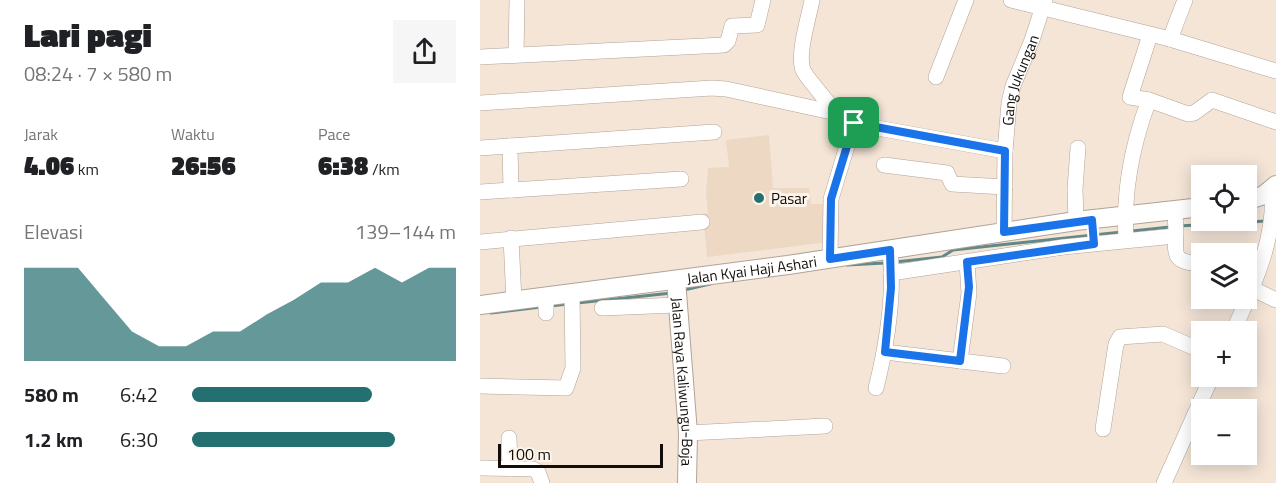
<!DOCTYPE html>
<html lang="id">
<head>
<meta charset="utf-8">
<style>
  :root { --surface:#fff; --page:#f6f6f6; --text:#202124; --muted:#757577; --accent:#246f6f }
  body { margin:0; font-family:"Titillium Web",sans-serif; background:var(--page); color:var(--text); height:100vh; display:flex; flex-direction:column; font-size:22px; white-space:nowrap }
  * { box-sizing:border-box; margin:0 }
  p { font-size:20px; color:var(--muted) }
  .icon { flex:none; width:33px; height:33px; fill:none; stroke:currentColor; stroke-width:2; stroke-linecap:round; stroke-linejoin:round }
  .map { position:relative; flex:1; overflow:hidden }
  .side { display:flex; flex-direction:column; background:var(--surface); width:480px }
  .side>* { flex:none }
  .tools { position:absolute; left:711px; top:165px; display:grid; gap:12px }
  .tools a { display:grid; place-items:center; width:66px; height:66px; border-radius:0px; background:var(--surface); box-shadow:0 3px 15px #0003; font-size:30px }
  .scale { position:absolute; left:18px; bottom:15px; width:165px; box-sizing:border-box; padding-left:6px; border:3px solid #120d09; border-top:0; font-size:16px; line-height:21px; white-space:nowrap; color:#120d09; -webkit-text-stroke:4px #fdf4eb; paint-order:stroke }
  .pin { position:absolute; display:grid; place-items:center; width:51px; height:51px; color:#fff; margin:-26px; border-radius:12px; box-shadow:0 3px 9px #0006 }
  .round { display:grid; place-items:center; flex:none; width:63px; height:63px; border-radius:0px; background:var(--page) }
  .overview { display:flex; align-items:center; justify-content:space-between; height:102px; padding:0 24px }
  h1 { font-size:33px; font-weight:800; line-height:45px }
  .stats { display:grid; grid-template-columns:repeat(3,1fr); gap:9px; height:102px; padding:6px 24px }
  .stats div { display:grid; align-content:center }
  .stats b { font-size:26px; font-weight:800 }
  .stats small { font-size:16px; font-weight:400 }
  .stats p { font-size:16px }
  .chart { height:168px; padding:12px 24px }
  .chart p { display:flex; justify-content:space-between }
  .chart svg { width:100%; height:108px; margin-top:6px; fill:var(--accent); opacity:.7 }
  ul { padding:0 24px; list-style:none; font-size:20px }
  li { display:grid; grid-template-columns:96px 72px 1fr; align-items:center; height:45px }
  li i { height:15px; border-radius:8px; background:var(--accent) }
  main { display:flex; flex:1; min-height:0 }
  .map>svg:first-child { display:block }
  .built { fill:#edd8c4 }
  .lines { fill:none; stroke-linecap:round; stroke-linejoin:round }
  .stream { stroke:#628987; stroke-width:3 }
  .minor-casing { stroke:#b2a396; stroke-width:16 }
  .major-casing { stroke:#b2a396; stroke-width:20 }
  .minor { stroke:#fff; stroke-width:15 }
  .major { stroke:#fff; stroke-width:18 }
  .route-casing { stroke:#fff; stroke-width:12 }
  .route { stroke:#1a73e8; stroke-width:8 }
  .poi-dot { fill:#246f6f; stroke:#fdf4eb; stroke-width:2 }
  .labels { text-anchor:middle; dominant-baseline:central; stroke-width:6; stroke-linejoin:round; paint-order:stroke }
  .street-label { font-size:15px; fill:#120d09; stroke:#fdf4eb }
  .poi-label { font-size:15px; fill:#120d09; stroke:#fdf4eb; text-anchor:start }
</style>
</head>
<body>
<main>
<section class="side">
<div class="overview"><div><h1>Lari pagi</h1><p>08:24 · 7 × 580 m</p></div><a class="round"><svg class="icon" aria-label="share" viewBox="0 0 24 24"><path d="M12 15V3M7 8l5-5 5 5M5 13v7h14v-7"/></svg></a></div>
<div class="stats">
<div><p>Jarak</p><b>4.06<small> km</small></b></div>
<div><p>Waktu</p><b>26:56</b></div>
<div><p>Pace</p><b>6:38<small> /km</small></b></div>
</div>
<div class="chart"><p><span>Elevasi</span>139–144 m</p>
<svg viewBox="0 0 160 44" preserveAspectRatio="none"><path d="M0 44V6L10 6L20 6L30 19L40 32L50 38L60 38L70 32L80 32L90 25L100 19L110 12L120 12L130 6L140 12L150 6L160 6V44z"/></svg>
</div>
<ul>
<li><b>580 m</b>6:42<i style="width:68%"></i></li>
<li><b>1.2 km</b>6:30<i style="width:77%"></i></li>
</ul>
</section>
<div class="map">
<svg width="796" height="483" viewBox="0 0 796 483">
  <rect width="100%" height="100%" fill="#f4e5d7"/>
  <polygon class="built" points="289,135 293,188 329,188 331,204 345,204 348,242 227,257 223,214 228,213 226,193 228,168 249,167 246,140"/>
  <g class="lines">
    <g class="stream">
      <polyline points="699,226 786,221"/>
      <polyline points="652,231 690,227"/>
      <polyline points="415,262 462,257 473,250 642,232"/>
      <polyline points="367,265 405,263"/>
      <polyline points="204,290 230,284"/>
      <polyline points="97,303 192,293"/>
      <polyline points="70,306 88,304"/>
      <polyline points="11,313 61,307"/>
    </g>
    <defs>
      <g id="minor">
        <path d="M332 0C329 17 317 54 323 70 327 78 335 86 340 93 351 107 359 117 375 124L525 151"/>
        <polyline points="531,0 690,39 796,71"/>
        <polyline points="670,35 650,97 669,100 708,114 714,113 732,100 796,122"/>
        <polyline points="690,39 705,0"/>
        <polyline points="36,55 37,0"/>
        <polyline points="0,57 244,45 248,41 252,26 277,25 283,0"/>
        <polyline points="456,77 486,0"/>
        <polyline points="0,103 232,88 246,89 356,113"/>
        <polyline points="0,148 30,146"/>
        <polyline points="404,165 467,173 472,184 525,187"/>
        <polyline points="31,190 30,146 234,132"/>
        <polyline points="0,192 201,179"/>
        <path d="M695 209C695 218 696 226 696 234 694 259 696 262 722 264"/>
        <polyline points="596,221 595,189 598,148"/>
        <path id="s1" d="M524 232 525 151 529 103 533 86 552 40 565 0"/>
        <polyline points="31,238 34,301"/>
        <path d="M646 240C643 193 652 145 669 100"/>
        <polyline points="0,242 222,222"/>
        <polyline points="350,259 351,199 374,123"/>
        <polyline points="411,273 583,247 695,236"/>
        <polyline points="771,288 796,300"/>
        <polyline points="66,297 66,313"/>
        <polyline points="122,308 197,305"/>
        <path d="M753 332C773 286 796 240 792 189"/>
        <polyline points="405,352 523,366"/>
        <polyline points="480,361 489,293 487,262"/>
        <polyline points="0,386 86,388 93,368 92,293"/>
        <path d="M396 388C407 344 415 296 410 250"/>
        <polyline points="623,429 636,344 640,337 683,334 722,351"/>
        <polyline points="208,433 345,426"/>
        <polyline points="29,438 30,469"/>
        <polyline points="0,468 53,469 58,472 62,483"/>
        <polyline points="684,483 732,376"/>
      </g>
      <g id="major">
        <polyline points="766,201 784,195 796,185"/>
        <path id="s2" d="M196 280 208 433 207 483"/>
        <path id="s3" d="M0 305 308 265 596 221 722 207"/>
      </g>
    </defs>
    <use href="#minor" class="minor-casing"/>
    <use href="#major" class="major-casing"/>
    <use href="#minor" class="minor"/>
    <use href="#major" class="major"/>
  </g>
  <g class="lines">
    <defs>
      <polygon id="route" points="374,123 525,151 524,232 612,220 614,244 487,262 489,287 480,361 405,352 411,288 410,250 350,259 351,199"/>
    </defs>
    <use href="#route" class="route-casing"/>
    <use href="#route" class="route"/>
  </g>
  <circle class="poi-dot" cx="279" cy="198" r="6"/>
  <g class="labels">
    <g class="street-label">
      <text stroke="none"><textPath href="#s1" startOffset="154">Gang Jukungan</textPath></text>
      <text stroke="none"><textPath href="#s3" startOffset="274">Jalan Kyai Haji Ashari</textPath></text>
      <text stroke="none"><textPath href="#s2" startOffset="102">Jalan Raya Kaliwungu-Boja</textPath></text>
    </g>
    <g class="poi-label">
      <text x="291" y="198">Pasar</text>
    </g>
  </g>
</svg>
<div class="tools">
<a><svg class="icon" aria-label="locate" viewBox="0 0 24 24"><circle cx="12" cy="12" r="6"/><path d="M12 2v4M12 18v4M2 12h4M18 12h4"/></svg></a>
<a><svg class="icon" aria-label="layers" viewBox="0 0 24 24"><path d="M12 4l9 5-9 5-9-5zM3 14l9 5 9-5"/></svg></a>
<a>+</a>
<a>−</a>
</div>
<div class="scale">100 m</div>
<div class="pin" style="left:374px;top:123px;background:#1e9e55"><svg class="icon" aria-label="arrive" viewBox="0 0 24 24"><path d="M6 21V4h12l-3 4 3 4H6"/></svg></div>
</div>
</main>
</body>
</html>
